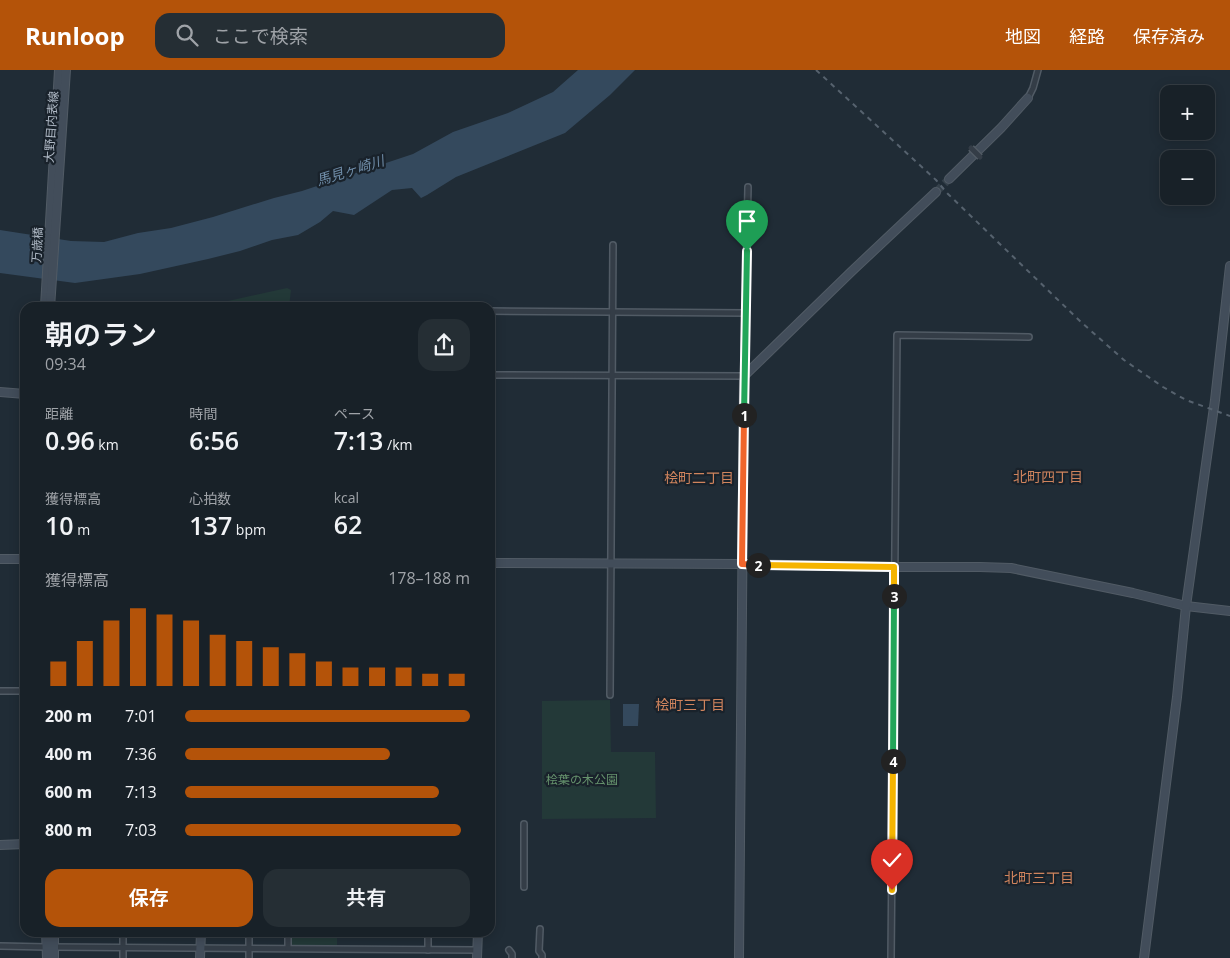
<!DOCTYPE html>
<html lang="ja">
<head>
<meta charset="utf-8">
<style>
  :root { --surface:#182128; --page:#252e34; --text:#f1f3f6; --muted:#9fa3a8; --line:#363e45; --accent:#b45309 }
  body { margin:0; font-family:"Open Sans","Noto Sans JP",sans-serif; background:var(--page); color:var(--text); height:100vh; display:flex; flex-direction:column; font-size:19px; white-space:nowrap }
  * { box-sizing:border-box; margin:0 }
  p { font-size:16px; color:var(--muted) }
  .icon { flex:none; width:28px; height:28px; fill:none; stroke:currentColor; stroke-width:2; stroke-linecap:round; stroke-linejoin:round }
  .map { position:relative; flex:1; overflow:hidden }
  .side { position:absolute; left:20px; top:232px; width:475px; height:635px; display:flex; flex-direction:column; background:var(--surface); border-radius:15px; box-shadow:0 2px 12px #0003,0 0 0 1px var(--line) }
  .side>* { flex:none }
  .fabs { position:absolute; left:1160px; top:15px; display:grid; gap:10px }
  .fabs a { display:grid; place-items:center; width:55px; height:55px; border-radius:10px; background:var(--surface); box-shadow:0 2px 12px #0003,0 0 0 1px var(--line); font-size:25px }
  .pin { position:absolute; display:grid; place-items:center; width:42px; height:42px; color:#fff; margin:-51px -21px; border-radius:50% 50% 50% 0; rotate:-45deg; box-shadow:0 0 5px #0007 }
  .pin .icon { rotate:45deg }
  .km { position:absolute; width:25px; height:25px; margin:-12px; border-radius:50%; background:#222; color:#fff; font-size:14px; line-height:25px; text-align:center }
  .round { display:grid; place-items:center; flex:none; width:52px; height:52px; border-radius:15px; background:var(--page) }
  .overview { display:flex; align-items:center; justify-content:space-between; height:85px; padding:0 25px }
  h1 { font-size:28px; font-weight:600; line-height:38px }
  .metrics { display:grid; grid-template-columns:repeat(3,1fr); gap:8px; height:85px; padding:5px 25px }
  .metrics div { display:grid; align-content:center }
  .metrics b { font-size:25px; font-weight:600 }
  .metrics small { font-size:14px; font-weight:400 }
  .metrics p { font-size:14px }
  .chart { height:140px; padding:10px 25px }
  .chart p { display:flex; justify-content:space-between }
  .chart svg { width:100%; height:90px; margin-top:5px; stroke:var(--accent); stroke-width:6 }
  .button { display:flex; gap:10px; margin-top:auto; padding:10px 25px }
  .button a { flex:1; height:58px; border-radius:15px; background:var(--accent); color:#fff; font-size:20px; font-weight:600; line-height:58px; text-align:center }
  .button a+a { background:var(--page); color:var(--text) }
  ul { padding:0 25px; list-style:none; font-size:16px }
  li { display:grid; grid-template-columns:80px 60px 1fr; align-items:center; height:38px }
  li i { height:12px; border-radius:6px; background:var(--accent) }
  header { display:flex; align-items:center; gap:30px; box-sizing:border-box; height:70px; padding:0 25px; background:var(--accent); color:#fff }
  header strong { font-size:24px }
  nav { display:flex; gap:28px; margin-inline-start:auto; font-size:18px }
  .search { width:350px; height:45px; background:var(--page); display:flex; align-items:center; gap:12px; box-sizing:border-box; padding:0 18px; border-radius:15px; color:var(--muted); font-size:19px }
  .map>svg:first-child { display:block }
  .green { fill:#233938 }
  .water { fill:#34495d }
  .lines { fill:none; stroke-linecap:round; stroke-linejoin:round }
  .secondary-tunnel { stroke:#35414b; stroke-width:8; stroke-dasharray:8 4; stroke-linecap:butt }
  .street-casing { stroke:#515b65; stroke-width:8 }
  .secondary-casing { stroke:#515b65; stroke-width:10 }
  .street { stroke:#343d47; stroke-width:5 }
  .secondary { stroke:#424d5a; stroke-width:8 }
  .rail { stroke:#56626e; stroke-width:2; stroke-dasharray:5 5; stroke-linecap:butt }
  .street-bridge-casing { stroke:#515b65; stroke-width:8; stroke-linecap:butt }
  .street-bridge { stroke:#343d47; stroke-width:5 }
  .split-1-casing { stroke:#fff; stroke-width:10 }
  .split-2-casing { stroke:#fff; stroke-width:10 }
  .split-3-casing { stroke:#fff; stroke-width:10 }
  .split-4-casing { stroke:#fff; stroke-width:10 }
  .split-5-casing { stroke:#fff; stroke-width:10 }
  .split-1 { stroke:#22a559; stroke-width:6 }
  .split-2 { stroke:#f0652b; stroke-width:6 }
  .split-3 { stroke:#f5b400; stroke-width:6 }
  .split-4 { stroke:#22a559; stroke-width:6 }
  .split-5 { stroke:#f5b400; stroke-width:6 }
  .labels { text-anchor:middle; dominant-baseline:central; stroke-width:4.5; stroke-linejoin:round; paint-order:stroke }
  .street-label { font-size:12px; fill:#aeb8c4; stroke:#19222b }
  .park-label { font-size:12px; fill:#66936d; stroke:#19222b }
  .water-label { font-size:14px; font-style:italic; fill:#6f8ca7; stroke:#19222b }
  .neighbourhood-label { font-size:14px; fill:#d0845d; stroke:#19222b }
</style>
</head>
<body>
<header>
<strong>Runloop</strong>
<div class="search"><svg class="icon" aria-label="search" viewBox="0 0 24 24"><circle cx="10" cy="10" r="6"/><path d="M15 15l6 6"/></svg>ここで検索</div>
<nav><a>地図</a><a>経路</a><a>保存済み</a></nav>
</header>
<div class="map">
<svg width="1230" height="888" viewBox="0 0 1230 888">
  <rect width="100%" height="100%" fill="#202c36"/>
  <g class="green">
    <polygon points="287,218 291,220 289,237 201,237"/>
    <polygon points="610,630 611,682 655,682 656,748 542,749 542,631"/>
    <polygon points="290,863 337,863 337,876 293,875 289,872"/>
  </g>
  <g class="water">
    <polygon points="578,0 635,0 610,25 565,63 456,107 427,125 421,128 412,118 392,120 354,145 333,141 320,152 298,165 272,170 240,181 208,189 140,204 75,213 0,203 0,160 71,171 104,172 138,163 171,158 213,147 274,128 302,121 413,84 453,62 508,43 553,22"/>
    <polygon points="623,634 639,634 638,656 623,656"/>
  </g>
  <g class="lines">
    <polyline class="secondary-tunnel" points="936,122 949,109"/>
    <defs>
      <g id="street">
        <polyline points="1028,28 1033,18 1038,0"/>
        <polyline points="490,241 746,243"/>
        <polyline points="490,305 744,306 748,117"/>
        <polyline points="0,621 25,621"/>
        <polyline points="610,625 613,175"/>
        <polyline points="524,817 524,754"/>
        <polyline points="540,859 539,881 542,885 542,888"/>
        <polyline points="123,862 123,888"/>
        <polyline points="428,862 428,880"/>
        <polyline points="0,876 47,877"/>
        <polyline points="54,877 477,880"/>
        <polyline points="288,878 288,862"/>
        <polyline points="509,880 512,884 512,888"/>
        <polyline points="249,888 249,862"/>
        <polyline points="891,888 897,265 1029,267"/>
      </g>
      <g id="secondary">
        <polyline points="949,109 1001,58 1028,28"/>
        <polyline points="45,236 59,0"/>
        <polyline points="50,238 66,0"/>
        <polyline points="0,322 25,324"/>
        <polyline points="0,489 25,489"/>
        <polyline points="490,493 742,494 894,497 980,497 1011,498 1133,523 1186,536 1230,541"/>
        <polyline points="0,775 25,774"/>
        <polyline points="46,862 47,888"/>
        <polyline points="54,862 54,888"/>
        <polyline points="200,888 201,862"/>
        <polyline points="477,888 478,862"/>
        <polyline points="739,888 744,306 852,201 936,122"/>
        <polyline points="1144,888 1177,627 1186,536 1215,330 1230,196"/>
      </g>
    </defs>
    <use href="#street" class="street-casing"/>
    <use href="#secondary" class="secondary-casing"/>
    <use href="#street" class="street"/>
    <use href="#secondary" class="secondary"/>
    <polyline class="rail" points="816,0 936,110 948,124 1081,252 1124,290 1163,317 1186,330 1230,346"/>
    <defs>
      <polyline id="street-bridge" points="971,78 980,87"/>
    </defs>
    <use href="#street-bridge" class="street-bridge-casing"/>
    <use href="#street-bridge" class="street-bridge"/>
  </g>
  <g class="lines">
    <defs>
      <polyline id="split-1" points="744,345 747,181"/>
      <polyline id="split-2" points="744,345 742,494 758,495"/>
      <polyline id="split-3" points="758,495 894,497 894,526"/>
      <polyline id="split-4" points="893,691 894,526"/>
      <polyline id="split-5" points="892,820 893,691"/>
    </defs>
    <use href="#split-1" class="split-1-casing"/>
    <use href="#split-2" class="split-2-casing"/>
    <use href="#split-3" class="split-3-casing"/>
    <use href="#split-4" class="split-4-casing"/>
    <use href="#split-5" class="split-5-casing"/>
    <use href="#split-1" class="split-1"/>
    <use href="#split-2" class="split-2"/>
    <use href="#split-3" class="split-3"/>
    <use href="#split-4" class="split-4"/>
    <use href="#split-5" class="split-5"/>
  </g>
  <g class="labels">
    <g class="street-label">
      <text transform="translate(51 57) rotate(-86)">大野目内表線</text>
      <text transform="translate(37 175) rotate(-87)">万歳橋</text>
    </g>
    <g class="park-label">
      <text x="582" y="709">桧葉の木公園</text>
    </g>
    <g class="water-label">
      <text transform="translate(350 100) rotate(-17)">馬見ヶ崎川</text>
    </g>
    <g class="neighbourhood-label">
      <text x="1048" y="406">北町四丁目</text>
      <text x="699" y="407">桧町二丁目</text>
      <text x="690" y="634">桧町三丁目</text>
      <text x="1039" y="807">北町三丁目</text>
    </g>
  </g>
</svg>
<div class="fabs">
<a>+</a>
<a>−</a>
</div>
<div class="pin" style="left:747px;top:181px;background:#1e9e55"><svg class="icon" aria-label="arrive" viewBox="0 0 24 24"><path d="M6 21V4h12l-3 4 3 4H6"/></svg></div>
<div class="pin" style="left:892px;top:820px;background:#d93025"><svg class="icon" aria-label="check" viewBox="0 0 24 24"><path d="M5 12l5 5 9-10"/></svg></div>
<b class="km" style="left:744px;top:345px">1</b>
<b class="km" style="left:758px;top:495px">2</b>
<b class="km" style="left:894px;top:526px">3</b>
<b class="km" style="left:893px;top:691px">4</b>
<section class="side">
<div class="overview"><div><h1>朝のラン</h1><p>09:34</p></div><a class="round"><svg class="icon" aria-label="share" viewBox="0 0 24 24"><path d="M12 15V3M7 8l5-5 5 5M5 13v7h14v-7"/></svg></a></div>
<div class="metrics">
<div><p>距離</p><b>0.96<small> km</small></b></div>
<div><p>時間</p><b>6:56</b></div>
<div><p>ペース</p><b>7:13<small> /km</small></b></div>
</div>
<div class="metrics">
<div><p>獲得標高</p><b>10<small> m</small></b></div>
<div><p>心拍数</p><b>137<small> bpm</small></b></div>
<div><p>kcal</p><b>62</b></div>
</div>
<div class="chart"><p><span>獲得標高</span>178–188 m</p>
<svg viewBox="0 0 160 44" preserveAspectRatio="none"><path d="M5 44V32M15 44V22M25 44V12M35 44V6M45 44V9M55 44V12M65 44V19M75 44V22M85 44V25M95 44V28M105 44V32M115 44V35M125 44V35M135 44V35M145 44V38M155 44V38"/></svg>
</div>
<ul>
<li><b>200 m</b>7:01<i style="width:100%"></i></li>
<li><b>400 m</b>7:36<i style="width:72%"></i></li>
<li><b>600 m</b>7:13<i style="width:89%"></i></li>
<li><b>800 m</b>7:03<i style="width:97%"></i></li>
</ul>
<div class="button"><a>保存</a><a>共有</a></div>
</section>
</div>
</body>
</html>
